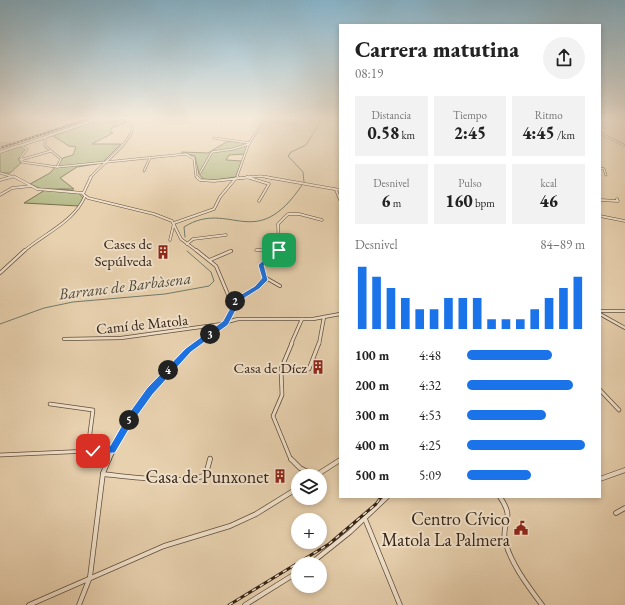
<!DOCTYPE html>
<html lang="es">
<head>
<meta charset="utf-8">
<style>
  :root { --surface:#fff; --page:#f2f2f2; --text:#222; --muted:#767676; --accent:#1a73e8 }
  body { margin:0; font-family:"EB Garamond",serif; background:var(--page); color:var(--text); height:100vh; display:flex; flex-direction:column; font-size:15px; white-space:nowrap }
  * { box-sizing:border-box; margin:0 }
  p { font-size:13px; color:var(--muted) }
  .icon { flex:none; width:22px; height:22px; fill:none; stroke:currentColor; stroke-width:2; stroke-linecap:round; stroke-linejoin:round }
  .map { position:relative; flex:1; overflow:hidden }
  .details { position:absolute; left:339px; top:24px; width:262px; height:474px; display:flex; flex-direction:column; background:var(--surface); border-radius:0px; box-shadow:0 2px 6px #0003 }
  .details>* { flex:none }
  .buttons { position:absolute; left:291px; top:469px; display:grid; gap:8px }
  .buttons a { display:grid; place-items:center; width:36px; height:36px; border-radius:50%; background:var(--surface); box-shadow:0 2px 6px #0003; font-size:20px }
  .pin { position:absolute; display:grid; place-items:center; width:34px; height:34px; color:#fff; margin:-17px; border-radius:8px; box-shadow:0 2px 6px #0006 }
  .km { position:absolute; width:20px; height:20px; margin:-10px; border-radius:50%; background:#222; color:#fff; font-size:11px; line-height:20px; text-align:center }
  .round { display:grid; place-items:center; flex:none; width:42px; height:42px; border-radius:21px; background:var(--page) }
  .head { display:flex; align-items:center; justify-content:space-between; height:68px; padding:0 16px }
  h1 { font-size:22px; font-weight:800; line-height:30px }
  .stats { display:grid; grid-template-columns:repeat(3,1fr); gap:6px; height:68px; padding:4px 16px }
  .stats div { display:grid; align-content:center; border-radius:0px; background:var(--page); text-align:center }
  .stats b { font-size:17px; font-weight:800 }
  .stats small { font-size:11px; font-weight:400 }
  .stats p { font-size:11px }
  .chart { height:112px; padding:8px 16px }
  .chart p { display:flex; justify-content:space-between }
  .chart svg { width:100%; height:72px; margin-top:4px; stroke:var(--accent); stroke-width:6 }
  ul { padding:0 16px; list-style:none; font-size:13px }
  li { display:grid; grid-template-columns:64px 48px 1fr; align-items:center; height:30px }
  li i { height:10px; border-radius:5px; background:var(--accent) }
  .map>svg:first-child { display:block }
  .green { fill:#b7bb8a; stroke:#766f50 }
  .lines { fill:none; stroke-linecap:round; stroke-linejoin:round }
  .stream { stroke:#717c6b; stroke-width:1 }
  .minor-tunnel { stroke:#c4ae90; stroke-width:1.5; stroke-dasharray:1.5 1; stroke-linecap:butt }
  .minor-far4-casing { stroke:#624e3c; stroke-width:2.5 }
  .minor-far3-casing { stroke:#624e3c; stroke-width:3 }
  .minor-far2-casing { stroke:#624e3c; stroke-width:4 }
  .minor-far1-casing { stroke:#624e3c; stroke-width:4.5 }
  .minor-casing { stroke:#624e3c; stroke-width:5.5 }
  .tertiary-casing { stroke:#624e3c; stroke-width:3 }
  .minor-far4 { stroke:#f0e1cb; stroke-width:1.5 }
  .minor-far3 { stroke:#f0e1cb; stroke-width:2 }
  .minor-far2 { stroke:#f0e1cb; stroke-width:2.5 }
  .minor-far1 { stroke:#f0e1cb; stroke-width:3 }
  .minor { stroke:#f0e1cb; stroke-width:4 }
  .tertiary { stroke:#f0e1cb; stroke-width:2 }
  .rail-far1-casing { stroke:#362315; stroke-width:2 }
  .rail-casing { stroke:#362315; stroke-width:3 }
  .rail-far1 { stroke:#f0e1cb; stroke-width:1; stroke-dasharray:2; stroke-linecap:butt }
  .rail { stroke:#f0e1cb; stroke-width:1.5; stroke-dasharray:4.5; stroke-linecap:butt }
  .tertiary-bridge-casing { stroke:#624e3c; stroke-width:3; stroke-linecap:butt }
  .tertiary-bridge { stroke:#f0e1cb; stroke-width:2 }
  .route { fill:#1a73e8; stroke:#fff }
  .labels { text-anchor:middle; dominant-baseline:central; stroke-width:4; stroke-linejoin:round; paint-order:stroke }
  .poi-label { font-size:15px; fill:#362315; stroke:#f0e1cb; text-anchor:end }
  .street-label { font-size:15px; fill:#362315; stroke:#f0e1cb }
  .water-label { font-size:16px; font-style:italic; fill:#4e4839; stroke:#f0e1cb }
  .near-poi-label { font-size:18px; fill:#362315; stroke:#f0e1cb; text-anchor:end }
</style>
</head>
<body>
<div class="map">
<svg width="625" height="605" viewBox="0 0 625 605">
  <rect width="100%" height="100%" fill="#e8d1af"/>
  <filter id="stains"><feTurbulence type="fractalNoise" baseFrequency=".005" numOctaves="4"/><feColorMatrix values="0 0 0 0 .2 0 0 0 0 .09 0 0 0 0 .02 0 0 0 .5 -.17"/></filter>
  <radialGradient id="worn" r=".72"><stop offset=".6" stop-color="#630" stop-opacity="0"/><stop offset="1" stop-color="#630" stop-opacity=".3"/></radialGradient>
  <g class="green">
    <polygon points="100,119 110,119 111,122 124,119 127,122 112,128 110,132 113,133 92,144 121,144 102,163 77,167 60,178 74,189 41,189 30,184 50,173 63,158 73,155 76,147 69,146 53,136"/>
    <polygon points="228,141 248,143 245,154 229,155 226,160 242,161 236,177 214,180 203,179 199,174 195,156 182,153 182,152 208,153"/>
    <polygon points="19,146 26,149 26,151 18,159 21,163 10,173 0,173 0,152"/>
    <path d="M45 190C57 190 75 186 83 198L79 206 24 203Z"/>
  </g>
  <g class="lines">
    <g class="stream">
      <polyline points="304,182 303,172 288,156 291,152 306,145 320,122 318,119"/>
      <path d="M185 237 184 227C230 198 255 255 302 185"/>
      <polyline points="0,324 44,308 73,302 165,294 209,286 214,281 211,272 187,251"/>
    </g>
    <polyline class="minor-tunnel" points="9,144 19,146"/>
    <defs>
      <g id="minor-far4">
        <polyline points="259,119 294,124"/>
        <polyline points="221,120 224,119"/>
        <polyline points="600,133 625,146"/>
        <polyline points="45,137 45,146 61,159 57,167"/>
        <polyline points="214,138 249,143"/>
        <polyline points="0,144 9,144"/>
        <polyline points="21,146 27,149 21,157 22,162 57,167 186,154 194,159 196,176 198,178"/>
        <polyline points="20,160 51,151"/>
        <polyline points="600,168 604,169 606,175"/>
        <polyline points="144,171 150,158"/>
        <polyline points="0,173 17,178"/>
        <polyline points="200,173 212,152 233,149 249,144"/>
        <polyline points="247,177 250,178"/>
        <polyline points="7,178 14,176"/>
        <path d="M90 178C99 167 130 143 132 130 133 125 129 122 126 119"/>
        <polyline points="239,178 237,176 249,143 262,124 263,119"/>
        <polyline points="242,178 260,176 271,178"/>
      </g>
      <g id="minor-far3">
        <polyline points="15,177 37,189 83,193"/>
        <polyline points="91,177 83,194 88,198 154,214 172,221 181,239 197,251"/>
        <polyline points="197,177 200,180 214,181 251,177"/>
        <polyline points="247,177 269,184 259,201"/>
        <polyline points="266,177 340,190"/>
        <polyline points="0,180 11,177"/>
        <polyline points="336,190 340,200"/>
        <polyline points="0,195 12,188 31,186"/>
        <polyline points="600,200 618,201 617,199"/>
        <polyline points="600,216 625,221"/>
        <polyline points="170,240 174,223 214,209 220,197 236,178"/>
        <polyline points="187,244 193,239 226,235"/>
        <polyline points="256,250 278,250"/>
        <path d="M24 251C44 234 75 221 85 196"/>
        <polyline points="277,251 279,250 278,224 288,214 299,214 322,220"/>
      </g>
      <g id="minor-far2">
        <polyline points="196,250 216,266 232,304 230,317 225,324 198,344"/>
        <polyline points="210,260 231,251"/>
        <polyline points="0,273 25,250"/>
        <polyline points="266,278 280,286"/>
        <polyline points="232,302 257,288 266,278 261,265 279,250"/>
        <polyline points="600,311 625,311"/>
        <polyline points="600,314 625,328"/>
        <polyline points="227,322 238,319 313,319 340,314"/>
        <polyline points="64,339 121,338 222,324"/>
        <polyline points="291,344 302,319"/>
        <polyline points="319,344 324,317"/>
      </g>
      <g id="minor-far1">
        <polyline points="309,369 319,343"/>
        <polyline points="600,390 619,410"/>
        <polyline points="50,404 93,410 88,448 93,451"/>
        <polyline points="0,455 112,450"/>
        <path d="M109 460C128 416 161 370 199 343"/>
        <polyline points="210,460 210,458"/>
        <polyline points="291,460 273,416 282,395 281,369 292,343"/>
      </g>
      <g id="minor">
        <polyline points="291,459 300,468 315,476"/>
        <path d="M103 474C123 476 192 486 206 474L210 459"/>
        <polyline points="315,476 340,460"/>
        <polyline points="600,479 625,470"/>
        <path d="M500 497C516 521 501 520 505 541 511 564 528 586 542 605"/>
        <polyline points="616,513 625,508"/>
        <polyline points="365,519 400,605"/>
        <polyline points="310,564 350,532 387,497"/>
        <polyline points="29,605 164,546 230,526 256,514 298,488"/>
        <polyline points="79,605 90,577 103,473 109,459"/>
        <polyline points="245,605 298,572"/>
      </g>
      <g id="tertiary">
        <polyline points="22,145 98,119"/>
        <polyline points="0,152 18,146"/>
      </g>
    </defs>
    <use href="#minor-far4" class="minor-far4-casing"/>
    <use href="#minor-far3" class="minor-far3-casing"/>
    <use href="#minor-far2" class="minor-far2-casing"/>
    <use href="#minor-far1" class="minor-far1-casing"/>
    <use href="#minor" class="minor-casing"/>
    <use href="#tertiary" class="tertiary-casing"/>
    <use href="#minor-far4" class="minor-far4"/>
    <use href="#minor-far3" class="minor-far3"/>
    <use href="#minor-far2" class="minor-far2"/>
    <use href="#minor-far1" class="minor-far1"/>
    <use href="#minor" class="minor"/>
    <use href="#tertiary" class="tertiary"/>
    <defs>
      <polyline id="rail-far1" points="0,148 88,119"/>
      <polyline id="rail" points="229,605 329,544 376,504 381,497"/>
    </defs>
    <use href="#rail-far1" class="rail-far1-casing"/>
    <use href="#rail" class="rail-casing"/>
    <use href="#rail-far1" class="rail-far1"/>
    <use href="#rail" class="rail"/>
    <defs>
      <polyline id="tertiary-bridge" points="18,146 22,145"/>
    </defs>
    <use href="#tertiary-bridge" class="tertiary-bridge-casing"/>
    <use href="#tertiary-bridge" class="tertiary-bridge"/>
  </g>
  <linearGradient id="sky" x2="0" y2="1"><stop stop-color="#88b6cd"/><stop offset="0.58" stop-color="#f5eadb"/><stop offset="1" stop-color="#f5eadb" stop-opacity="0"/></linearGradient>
  <rect width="625" height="204" fill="url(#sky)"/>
  <polygon class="route" points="277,248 282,250 264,265 268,280 259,289 235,304 236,310 228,325 191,352 153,394 135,419 115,453 90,454 90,448 110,446 129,413 147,388 186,348 223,321 229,310 230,301 255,286 262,278 258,265"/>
  <defs>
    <symbol id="building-bare" viewBox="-9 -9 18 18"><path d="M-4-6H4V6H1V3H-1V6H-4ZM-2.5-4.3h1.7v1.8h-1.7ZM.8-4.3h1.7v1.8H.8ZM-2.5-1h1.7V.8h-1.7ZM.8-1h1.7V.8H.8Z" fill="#8f2418" stroke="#f0e1cb" stroke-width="2.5" paint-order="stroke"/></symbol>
    <symbol id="civic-bare" viewBox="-9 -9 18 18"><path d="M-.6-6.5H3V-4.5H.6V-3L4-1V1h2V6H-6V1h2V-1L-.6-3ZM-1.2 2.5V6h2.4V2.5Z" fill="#8f2418" stroke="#f0e1cb" stroke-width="2.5" paint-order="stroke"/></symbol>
  </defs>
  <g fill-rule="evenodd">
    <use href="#building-bare" x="153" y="242" width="20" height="20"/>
    <use href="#building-bare" x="308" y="357" width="20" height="20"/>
    <use href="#building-bare" x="270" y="466" width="20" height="20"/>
    <use href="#civic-bare" x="511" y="518" width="20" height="20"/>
  </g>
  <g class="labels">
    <g class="poi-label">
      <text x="152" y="243">Cases de<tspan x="152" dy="17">Sepúlveda</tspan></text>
      <text x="307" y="367">Casa de Díez</text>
    </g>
    <g class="street-label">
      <text transform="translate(142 324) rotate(-6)">Camí de Matola</text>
    </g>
    <g class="water-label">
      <text transform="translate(125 286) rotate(-7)">Barranc de Barbàsena</text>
    </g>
    <g class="near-poi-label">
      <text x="269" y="476">Casa de Punxonet</text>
      <text x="510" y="518">Centro Cívico<tspan x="510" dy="21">Matola La Palmera</tspan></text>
    </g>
  </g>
  <rect width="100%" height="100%" filter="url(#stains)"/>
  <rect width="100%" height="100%" fill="url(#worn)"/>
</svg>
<div class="buttons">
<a><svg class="icon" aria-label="layers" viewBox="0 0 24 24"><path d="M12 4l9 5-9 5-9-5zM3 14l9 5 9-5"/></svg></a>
<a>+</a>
<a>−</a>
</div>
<div class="pin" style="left:279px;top:250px;background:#1e9e55"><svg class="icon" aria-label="arrive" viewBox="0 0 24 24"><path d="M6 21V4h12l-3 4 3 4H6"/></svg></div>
<div class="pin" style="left:93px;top:451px;background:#d93025"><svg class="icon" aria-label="check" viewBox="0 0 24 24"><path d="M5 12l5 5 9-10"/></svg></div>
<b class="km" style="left:235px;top:301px">2</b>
<b class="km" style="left:210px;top:334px">3</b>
<b class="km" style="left:168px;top:370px">4</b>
<b class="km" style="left:129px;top:420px">5</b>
<section class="details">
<div class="head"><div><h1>Carrera matutina</h1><p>08:19</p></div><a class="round"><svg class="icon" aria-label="share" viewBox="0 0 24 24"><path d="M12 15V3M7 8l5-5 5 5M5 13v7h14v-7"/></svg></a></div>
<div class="stats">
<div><p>Distancia</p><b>0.58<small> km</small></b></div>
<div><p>Tiempo</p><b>2:45</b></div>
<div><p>Ritmo</p><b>4:45<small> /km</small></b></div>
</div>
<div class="stats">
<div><p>Desnivel</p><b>6<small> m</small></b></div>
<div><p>Pulso</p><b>160<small> bpm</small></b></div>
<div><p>kcal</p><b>46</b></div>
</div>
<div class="chart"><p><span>Desnivel</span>84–89 m</p>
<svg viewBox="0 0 160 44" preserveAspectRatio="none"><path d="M5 44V6M15 44V12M25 44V19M35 44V25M45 44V32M55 44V32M65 44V25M75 44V25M85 44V25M95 44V38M105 44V38M115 44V38M125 44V32M135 44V25M145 44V19M155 44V12"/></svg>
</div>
<ul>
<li><b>100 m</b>4:48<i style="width:72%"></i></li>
<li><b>200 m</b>4:32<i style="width:90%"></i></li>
<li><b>300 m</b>4:53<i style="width:67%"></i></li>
<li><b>400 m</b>4:25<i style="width:100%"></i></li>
<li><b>500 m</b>5:09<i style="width:54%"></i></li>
</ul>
</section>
</div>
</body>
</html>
